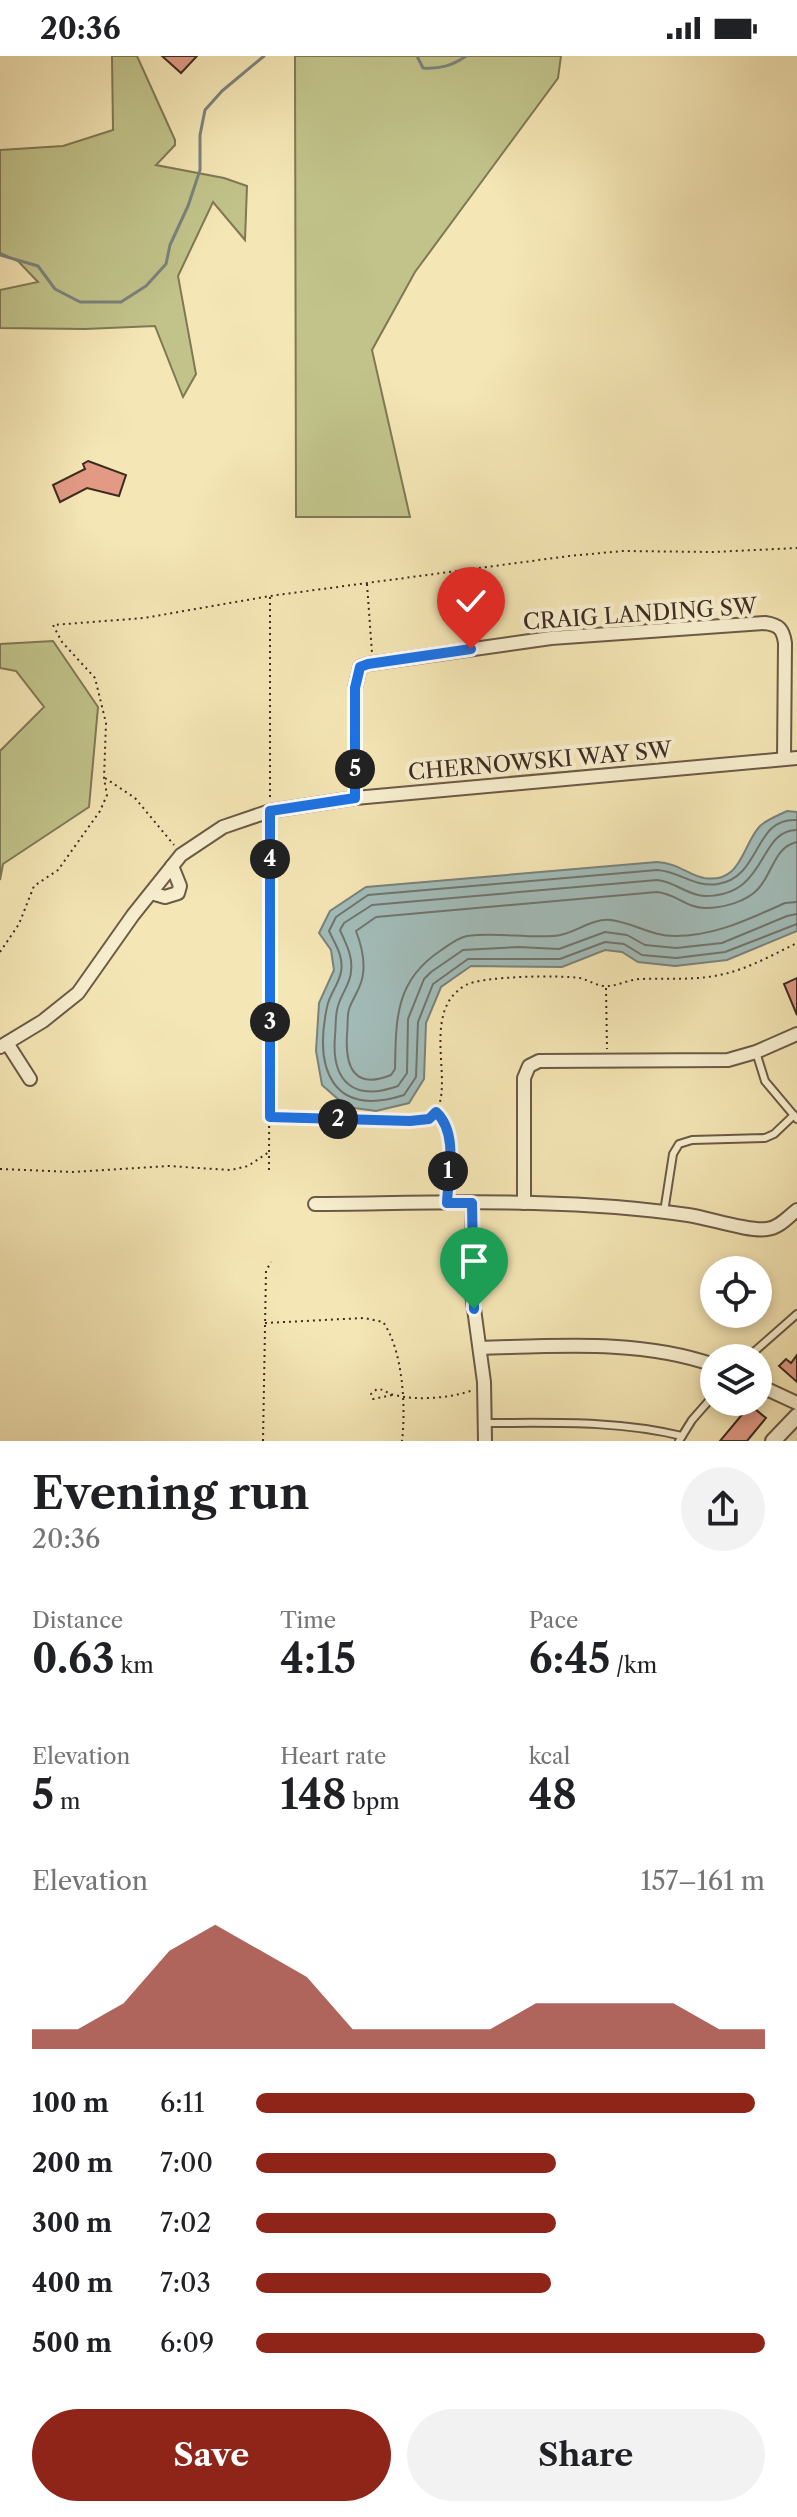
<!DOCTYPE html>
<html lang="en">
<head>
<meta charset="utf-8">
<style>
  :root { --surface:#fff; --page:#f2f2f2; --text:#202124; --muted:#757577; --accent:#8f2418 }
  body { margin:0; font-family:"Libre Caslon Text",serif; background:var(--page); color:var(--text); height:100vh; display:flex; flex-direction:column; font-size:30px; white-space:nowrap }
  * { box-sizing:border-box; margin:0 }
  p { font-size:26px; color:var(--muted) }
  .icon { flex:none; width:44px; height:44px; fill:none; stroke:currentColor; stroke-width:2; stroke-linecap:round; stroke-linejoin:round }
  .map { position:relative; height:1385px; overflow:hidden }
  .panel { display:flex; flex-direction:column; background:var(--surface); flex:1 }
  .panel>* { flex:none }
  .buttons { position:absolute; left:700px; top:1200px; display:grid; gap:16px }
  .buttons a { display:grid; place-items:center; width:72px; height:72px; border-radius:50%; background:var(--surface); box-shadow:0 4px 12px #0003; font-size:40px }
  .pin { position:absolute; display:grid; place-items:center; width:68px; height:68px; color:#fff; margin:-82px -34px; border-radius:50% 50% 50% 0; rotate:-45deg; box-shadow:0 0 8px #0007 }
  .pin .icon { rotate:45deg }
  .km { position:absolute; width:40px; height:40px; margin:-20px; border-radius:50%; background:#222; color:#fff; font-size:22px; line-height:40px; text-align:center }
  .round { display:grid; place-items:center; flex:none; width:84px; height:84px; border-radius:42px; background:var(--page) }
  .headline { display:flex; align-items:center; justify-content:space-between; height:136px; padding:0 32px }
  h1 { font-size:44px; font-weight:700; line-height:60px }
  .stats { display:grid; grid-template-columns:repeat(3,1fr); gap:12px; height:136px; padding:8px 32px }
  .stats div { display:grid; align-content:center }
  .stats b { font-size:40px; font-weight:700 }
  .stats small { font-size:22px; font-weight:400 }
  .stats p { font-size:22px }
  .chart { height:224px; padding:16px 32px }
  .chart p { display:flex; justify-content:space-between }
  .chart svg { width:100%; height:144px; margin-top:8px; fill:var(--accent); opacity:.7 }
  .primary-button { display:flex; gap:16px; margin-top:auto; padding:16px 32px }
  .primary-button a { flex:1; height:92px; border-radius:48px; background:var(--accent); color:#fff; font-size:32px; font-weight:700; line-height:92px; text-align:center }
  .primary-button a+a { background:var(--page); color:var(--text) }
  ul { padding:0 32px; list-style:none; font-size:26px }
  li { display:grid; grid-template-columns:128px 96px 1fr; align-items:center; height:60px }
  li i { height:20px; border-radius:10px; background:var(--accent) }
  .status { display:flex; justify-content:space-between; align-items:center; height:56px; padding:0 40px; background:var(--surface); direction:ltr }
  .status svg { height:22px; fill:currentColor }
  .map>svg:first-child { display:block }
  .green { fill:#c1c38a; stroke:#7f7856; stroke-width:2 }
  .water { fill:#a2bcb9; stroke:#7a827c; stroke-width:2 }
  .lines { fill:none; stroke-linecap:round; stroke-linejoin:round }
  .shore { stroke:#70746d; stroke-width:2 }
  .stream { stroke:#7a827c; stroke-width:3 }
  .building { fill:#e29a85; stroke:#3d2c21; stroke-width:2 }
  .service-casing { stroke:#6b5a46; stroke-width:10 }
  .minor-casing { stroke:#6b5a46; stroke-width:16 }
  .tertiary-casing { stroke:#6b5a46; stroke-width:18 }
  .path { stroke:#3d2c21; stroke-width:2; stroke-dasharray:2 4; stroke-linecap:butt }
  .service { stroke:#f8efcf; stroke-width:6 }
  .minor { stroke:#f8efcf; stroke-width:12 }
  .tertiary { stroke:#f8efcf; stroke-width:14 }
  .route-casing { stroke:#fff; stroke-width:16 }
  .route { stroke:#1a73e8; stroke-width:10 }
  .labels { text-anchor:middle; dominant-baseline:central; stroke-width:8; stroke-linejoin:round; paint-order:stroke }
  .street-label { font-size:22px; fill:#3d2c21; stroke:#f8efcf }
</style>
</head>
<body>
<div class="status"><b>20:36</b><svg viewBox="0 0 49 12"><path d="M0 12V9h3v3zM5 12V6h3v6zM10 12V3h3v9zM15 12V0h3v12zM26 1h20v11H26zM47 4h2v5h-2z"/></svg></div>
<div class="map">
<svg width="797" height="1385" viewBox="0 0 797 1385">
  <rect width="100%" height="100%" fill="#f5e6b5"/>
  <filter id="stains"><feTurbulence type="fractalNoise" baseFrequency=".0025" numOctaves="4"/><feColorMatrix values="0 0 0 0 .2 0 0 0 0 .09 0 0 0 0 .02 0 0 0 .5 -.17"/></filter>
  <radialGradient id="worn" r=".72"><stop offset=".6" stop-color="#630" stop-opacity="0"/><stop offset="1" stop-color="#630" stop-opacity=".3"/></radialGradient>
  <g class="green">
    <polygon points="112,0 137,0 175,84 175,89 156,109 224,122 247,130 245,184 213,146 178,220 196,318 183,341 155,270 85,273 0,272 0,234 38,226 18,205 0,197 0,94 63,90 113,74"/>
    <polygon points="295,0 561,0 558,22 415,216 372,294 410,461 296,461"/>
    <polygon points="53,585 98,651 89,751 3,808 0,824 0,695 44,651 16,615 0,612 0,588"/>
  </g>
  <path class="water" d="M787 755 797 756V875L727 904 675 910 638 906 622 896 605 894 562 911 471 910 441 931 426 967 424 1023 409 1047 376 1055 347 1051 322 1029 316 995 319 947 334 914 331 894 319 877 330 855 366 831 657 806C678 807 688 819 704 822 742 828 742 789 760 770 766 764 779 759 787 755Z"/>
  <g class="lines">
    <g class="shore">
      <path d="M797 764C753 761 762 821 718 828 695 832 679 815 657 814L368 839 336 861 329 875C335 888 344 900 341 916 339 928 329 939 327 951 314 1013 332 1062 404 1039L416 1021 418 966 433 928 468 903H560L605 886 624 888 642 899 676 902 725 896 797 868"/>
      <path d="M797 774C757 774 769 840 705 840 688 840 674 825 657 824L372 849 344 867 340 874C346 888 353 900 351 915 351 927 341 938 338 950 335 959 336 970 335 980 331 1026 354 1046 398 1030L407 1017 408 963 424 923 431 916 463 894 518 891 559 893 605 876 627 879 645 889 676 892 722 887 787 860 797 858"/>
      <path d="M797 786C774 791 773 817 758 833 746 846 723 852 705 852 687 852 674 837 657 836L376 861 356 875C361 888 365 904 363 918 362 931 353 941 349 953 347 960 348 970 347 978 345 1011 354 1034 391 1019L395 1013C396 963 395 925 440 895 449 889 457 882 467 880 495 876 524 882 553 880 573 880 589 862 611 864 634 867 651 880 675 880 715 880 749 863 785 847L797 846"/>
    </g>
    <g class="stream">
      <path d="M417 0 423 12C440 13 452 10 466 0"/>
      <polyline points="0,199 38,210 55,233 80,246 121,246 146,230 166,208 170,189 188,150 200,114 200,79 205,54 222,35 264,0"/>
    </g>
  </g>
  <g class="building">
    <polygon points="162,0 197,0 181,17"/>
    <polygon points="88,405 126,419 119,440 87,432 60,446 53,429 85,413 83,408"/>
    <polygon points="797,922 797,959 784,928"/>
    <polygon points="797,1299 797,1326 779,1310 786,1303 791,1307"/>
    <polygon points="750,1349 766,1362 747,1385 720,1385"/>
  </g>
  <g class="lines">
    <defs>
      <g id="service">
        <polyline points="756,996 765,1025 797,1063"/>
        <polyline points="664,1156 673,1098 679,1088 692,1084 765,1082 774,1078 794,1059"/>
        <polyline points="747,1302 797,1258"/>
        <path d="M485 1367C551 1367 617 1364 682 1380"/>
        <polyline points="679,1385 692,1364 714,1339"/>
      </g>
      <g id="minor">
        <path d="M355 742V632L360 611 368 608 551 582 765 567C779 569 783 573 785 587L784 703"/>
        <polyline points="151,837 165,841 178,837 180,830 172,810"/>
        <polyline points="7,987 30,1023"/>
        <polyline points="0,991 43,965 78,937 133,859 181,799 223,771 270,755 355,742 797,702"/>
        <polyline points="472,1147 472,1238 484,1326 485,1385"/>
        <polyline points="524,1147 524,1022 529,1010 539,1005 728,1004 756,996 797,978"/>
        <path d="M315 1148C439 1147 565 1141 688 1159 709 1162 749 1176 767 1173 779 1172 788 1161 797 1154"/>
        <path d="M480 1292C557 1290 640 1283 714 1309"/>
        <polyline points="758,1329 797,1347"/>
      </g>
      <polyline id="tertiary" points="773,1385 797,1360"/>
    </defs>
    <use href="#service" class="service-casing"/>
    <use href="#minor" class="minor-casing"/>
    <use href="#tertiary" class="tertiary-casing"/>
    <g class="path">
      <polyline points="367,528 372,597"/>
      <polyline points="270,541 270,743"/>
      <polyline points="105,722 135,742 174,789"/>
      <polyline points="0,896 19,868 34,830 58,814 100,755 107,739 104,722 106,667 95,622 62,586 53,569 144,562 270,540 569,500 623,495 713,496 797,492"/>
      <polyline points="606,932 607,993"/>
      <path d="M437 1057C457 1077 449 1110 448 1135"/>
      <path d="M270 1061H318L369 1065 429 1063C462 1040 415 957 466 929 483 920 559 919 580 922 588 924 595 929 604 930 616 931 627 924 639 923 668 922 696 925 724 918 750 912 774 898 797 887"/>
      <polyline points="0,1113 74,1116 168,1110 231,1114 248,1110 269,1096"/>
      <polyline points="269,1114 270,769"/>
      <path d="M265 1267 364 1262 383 1266C403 1294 406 1351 402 1385"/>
      <path d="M392 1339 373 1343 371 1338 377 1333C385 1333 387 1338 395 1339 417 1345 452 1342 473 1334"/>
      <polyline points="263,1385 266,1215 271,1206"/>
    </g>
    <use href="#service" class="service"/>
    <use href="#minor" class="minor"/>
    <use href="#tertiary" class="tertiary"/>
  </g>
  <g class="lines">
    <defs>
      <path id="route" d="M471 593 368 608 360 611 355 632V742L270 755V1061L410 1065 429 1063 436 1056C459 1077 448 1120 447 1147H472L474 1253"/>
    </defs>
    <use href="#route" class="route-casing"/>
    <use href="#route" class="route"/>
  </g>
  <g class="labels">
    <g class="street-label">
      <text transform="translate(640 558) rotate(-4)">CRAIG LANDING SW</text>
      <text transform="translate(540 705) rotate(-5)">CHERNOWSKI WAY SW</text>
    </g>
  </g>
  <rect width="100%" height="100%" filter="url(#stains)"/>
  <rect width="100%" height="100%" fill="url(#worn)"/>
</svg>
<div class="buttons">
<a><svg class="icon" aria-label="locate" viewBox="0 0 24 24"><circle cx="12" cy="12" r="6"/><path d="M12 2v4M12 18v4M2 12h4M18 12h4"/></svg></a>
<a><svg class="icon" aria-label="layers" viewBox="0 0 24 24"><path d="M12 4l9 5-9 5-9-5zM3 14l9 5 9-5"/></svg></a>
</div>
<div class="pin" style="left:474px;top:1253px;background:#1e9e55"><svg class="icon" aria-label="arrive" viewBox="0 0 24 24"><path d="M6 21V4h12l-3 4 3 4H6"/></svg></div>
<div class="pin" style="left:471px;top:593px;background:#d93025"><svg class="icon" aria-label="check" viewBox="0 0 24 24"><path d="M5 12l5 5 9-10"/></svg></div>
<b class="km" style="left:448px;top:1115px">1</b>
<b class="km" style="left:338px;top:1063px">2</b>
<b class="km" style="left:270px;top:966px">3</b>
<b class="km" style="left:270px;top:803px">4</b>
<b class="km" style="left:355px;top:713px">5</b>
</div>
<section class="panel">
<div class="headline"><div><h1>Evening run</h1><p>20:36</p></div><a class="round"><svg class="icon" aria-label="share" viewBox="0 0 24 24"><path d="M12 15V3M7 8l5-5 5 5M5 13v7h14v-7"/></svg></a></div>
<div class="stats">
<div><p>Distance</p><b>0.63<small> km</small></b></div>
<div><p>Time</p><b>4:15</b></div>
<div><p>Pace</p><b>6:45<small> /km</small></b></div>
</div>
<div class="stats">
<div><p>Elevation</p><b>5<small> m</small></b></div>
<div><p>Heart rate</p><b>148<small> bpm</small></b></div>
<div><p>kcal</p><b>48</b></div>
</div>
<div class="chart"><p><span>Elevation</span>157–161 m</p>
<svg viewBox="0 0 160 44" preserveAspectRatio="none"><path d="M0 44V38L10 38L20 30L30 14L40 6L50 14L60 22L70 38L80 38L90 38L100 38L110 30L120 30L130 30L140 30L150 38L160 38V44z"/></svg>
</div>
<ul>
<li><b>100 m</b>6:11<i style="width:98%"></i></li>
<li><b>200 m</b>7:00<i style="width:59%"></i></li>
<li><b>300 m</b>7:02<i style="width:59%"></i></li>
<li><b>400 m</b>7:03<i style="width:58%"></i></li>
<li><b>500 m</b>6:09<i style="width:100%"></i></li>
</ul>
<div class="primary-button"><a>Save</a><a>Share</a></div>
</section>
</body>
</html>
